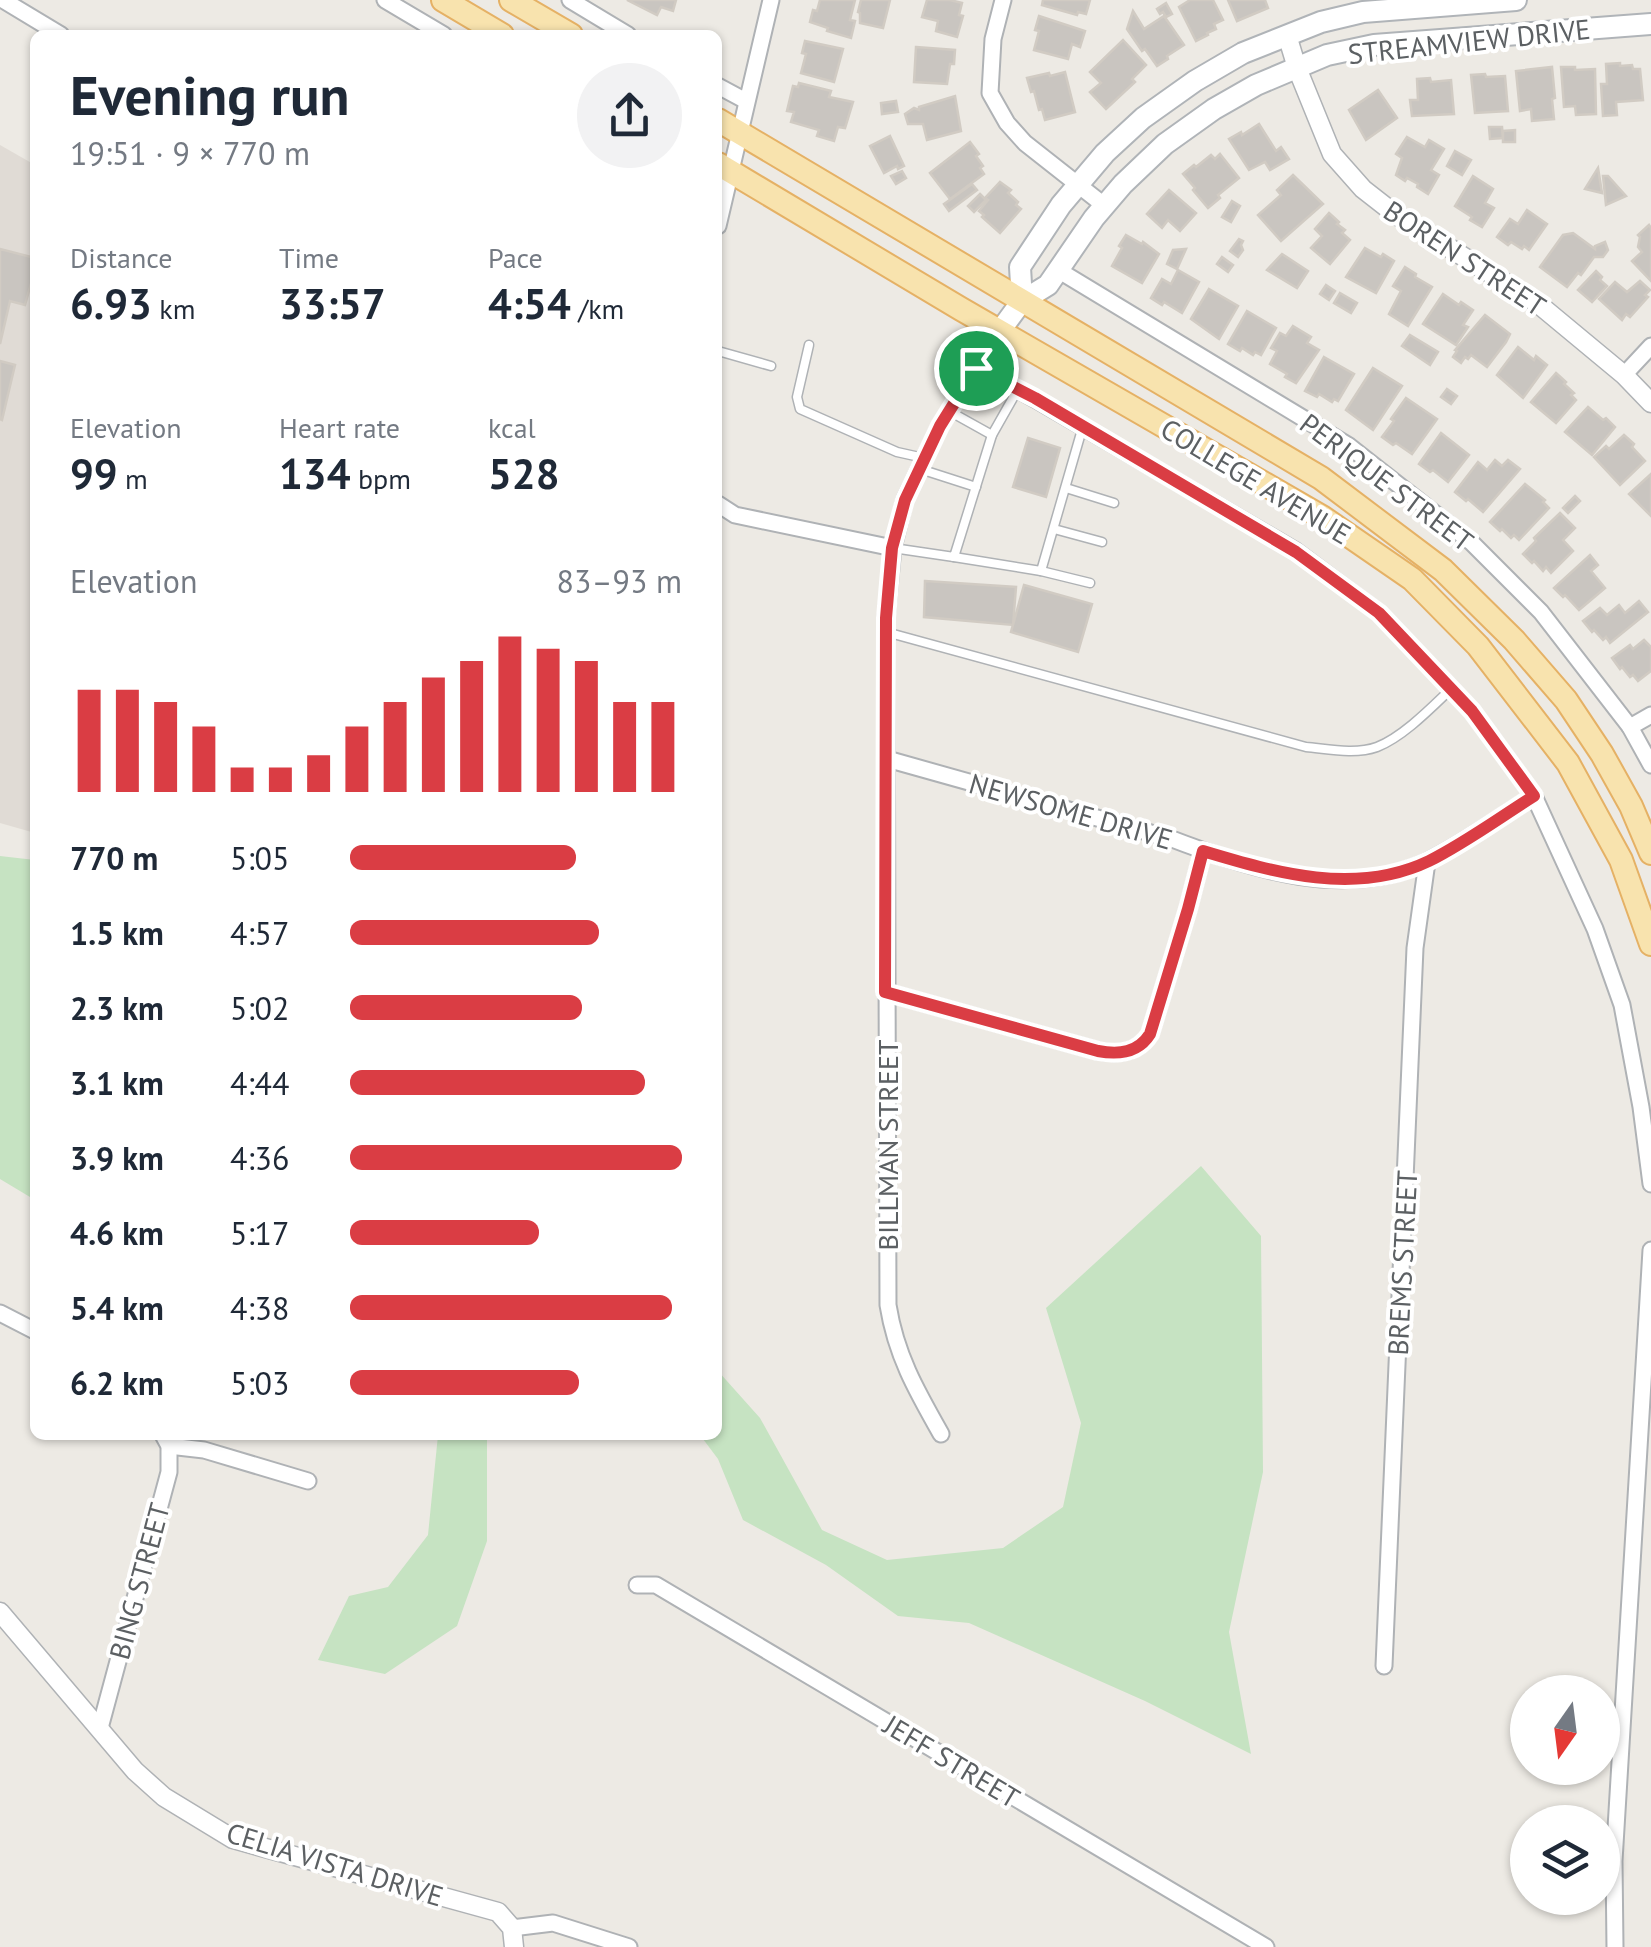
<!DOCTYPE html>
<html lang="en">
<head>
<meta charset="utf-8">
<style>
  :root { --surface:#fff; --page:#f2f2f3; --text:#1f2937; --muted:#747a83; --accent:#da3d44 }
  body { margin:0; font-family:"PT Sans",sans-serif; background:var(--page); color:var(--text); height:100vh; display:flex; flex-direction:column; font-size:38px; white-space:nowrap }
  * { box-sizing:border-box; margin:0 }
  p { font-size:32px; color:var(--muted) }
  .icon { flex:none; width:55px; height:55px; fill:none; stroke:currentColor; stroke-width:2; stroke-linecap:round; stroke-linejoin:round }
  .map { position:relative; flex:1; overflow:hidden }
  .side { position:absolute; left:30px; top:30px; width:692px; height:1410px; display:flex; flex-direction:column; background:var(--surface); border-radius:15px; box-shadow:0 2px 8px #0004 }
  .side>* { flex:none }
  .needle { width:65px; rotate:194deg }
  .buttons { position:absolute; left:1510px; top:1675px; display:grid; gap:20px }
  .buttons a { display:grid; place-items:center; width:110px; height:110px; border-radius:50%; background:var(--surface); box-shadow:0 2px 8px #0004; font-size:50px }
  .pin { position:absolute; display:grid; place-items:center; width:85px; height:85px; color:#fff; margin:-42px; border:5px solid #fff; border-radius:50%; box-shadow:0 2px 10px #0007 }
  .round { display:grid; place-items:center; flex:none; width:105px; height:105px; border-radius:52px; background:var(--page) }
  .overview { display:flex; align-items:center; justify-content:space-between; height:170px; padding:0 40px }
  h1 { font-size:55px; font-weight:700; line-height:75px }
  .figures { display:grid; grid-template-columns:repeat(3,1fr); gap:15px; height:170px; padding:10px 40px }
  .figures div { display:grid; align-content:center }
  .figures b { font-size:42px; font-weight:700 }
  .figures small { font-size:28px; font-weight:400 }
  .figures p { font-size:28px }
  .chart { height:280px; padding:20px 40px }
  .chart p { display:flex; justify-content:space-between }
  .chart svg { width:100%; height:180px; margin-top:10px; stroke:var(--accent); stroke-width:6 }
  ul { padding:0 40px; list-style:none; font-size:32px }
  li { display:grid; grid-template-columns:160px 120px 1fr; align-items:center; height:75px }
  li i { height:25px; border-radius:12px; background:var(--accent) }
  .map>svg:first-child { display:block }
  .education { fill:#e0dbd5 }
  .green { fill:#c6e3c2 }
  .building { fill:#c9c5c0; stroke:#d1cbc3; stroke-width:2.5 }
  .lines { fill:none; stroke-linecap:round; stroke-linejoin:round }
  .service-casing { stroke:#afb2b5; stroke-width:11 }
  .minor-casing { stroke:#afb2b5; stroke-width:19 }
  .tertiary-casing { stroke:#afb2b5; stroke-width:21 }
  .secondary-casing { stroke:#b0b4b8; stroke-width:24 }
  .primary-casing { stroke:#e5b165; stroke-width:26 }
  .service { stroke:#fff; stroke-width:8 }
  .minor { stroke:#fff; stroke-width:15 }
  .tertiary { stroke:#fff; stroke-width:18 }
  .secondary { stroke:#fff; stroke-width:20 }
  .primary { stroke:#f8e3ae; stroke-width:22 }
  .route-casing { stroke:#fff; stroke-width:20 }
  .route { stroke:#da3d44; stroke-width:12 }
  .labels { text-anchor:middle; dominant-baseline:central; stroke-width:8; stroke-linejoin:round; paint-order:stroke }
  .street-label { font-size:28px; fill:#5c6063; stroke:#fff }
</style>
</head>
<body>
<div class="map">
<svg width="1651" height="1947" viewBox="0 0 1651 1947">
  <rect width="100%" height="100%" fill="#edeae4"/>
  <polygon class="education" points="0,145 35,165 35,833 0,823"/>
  <g class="green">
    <polygon points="0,856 35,860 35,1200 0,1179"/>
    <polygon points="1201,1166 1261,1236 1263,1472 1229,1632 1251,1754 1145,1701 969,1623 898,1616 826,1565 743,1520 718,1459 700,1435 718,1435 718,1371 760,1418 822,1530 887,1560 1003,1548 1063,1507 1081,1423 1046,1308"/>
    <polygon points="438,1435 487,1435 487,1541 457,1626 385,1674 318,1660 349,1596 388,1587 428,1535"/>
  </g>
  <g class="building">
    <polygon points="627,0 676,0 673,11 661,7 657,15"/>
    <polygon points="820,0 855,0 850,20 855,21 851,38 827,31 828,28 810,22 813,10 817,11"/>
    <polygon points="861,0 890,0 883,28 860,23 860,13 858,12"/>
    <polygon points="927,0 950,0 962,3 959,15 963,16 957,37 936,31 938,21 922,17"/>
    <polygon points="1043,0 1090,0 1086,14 1078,12 1077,15 1042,5"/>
    <polygon points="1190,0 1213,0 1223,20 1214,24 1216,29 1207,33 1208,35 1196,41 1179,7"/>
    <polygon points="1228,0 1265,0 1268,8 1237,21"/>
    <polygon points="1166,3 1172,14 1166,17 1163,12 1160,14 1157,9"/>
    <polygon points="1133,11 1144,29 1164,16 1184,45 1167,56 1168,59 1157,66 1145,49 1142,51 1127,29"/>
    <polygon points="1039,16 1085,31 1080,47 1072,44 1068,59 1034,50 1039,31 1035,30"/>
    <polygon points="1123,40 1146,65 1132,79 1135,82 1106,109 1090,92 1101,83 1090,72"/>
    <polygon points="805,41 843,49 834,82 801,73 806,54 802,53"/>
    <polygon points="916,47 955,50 954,64 950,64 947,84 914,82"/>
    <polygon points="1620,63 1620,66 1632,65 1633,69 1640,69 1643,100 1616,102 1617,115 1603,116 1601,84 1607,84 1606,64"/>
    <polygon points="1552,67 1555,98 1552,99 1554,119 1532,121 1531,109 1520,111 1516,71"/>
    <polygon points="1561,67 1575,67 1575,70 1595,69 1596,114 1576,115 1575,106 1564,107"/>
    <polygon points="1065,72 1075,112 1045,120 1042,109 1039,110 1034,91 1031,92 1027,78 1049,73 1050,76"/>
    <polygon points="1485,74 1486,77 1505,76 1508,111 1475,113 1471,75"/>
    <polygon points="1430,78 1431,82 1451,80 1454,114 1412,116 1410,100 1418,100 1417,79"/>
    <polygon points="799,83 831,91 829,97 853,102 845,128 838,127 834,141 817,136 819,130 791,122 794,112 787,111 793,86 798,87"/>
    <polygon points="1378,90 1397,118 1366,140 1349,110"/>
    <polygon points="955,96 961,131 927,140 923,124 908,124 905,114 914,108 919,110 919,107"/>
    <polygon points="896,101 898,112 882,114 881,103"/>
    <polygon points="1259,124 1276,151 1281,147 1289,159 1270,170 1265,162 1249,170 1229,139 1241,132 1242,135"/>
    <polygon points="1489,127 1502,127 1503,138 1490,139"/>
    <polygon points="1515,130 1515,142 1503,142 1503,131"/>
    <polygon points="890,136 904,166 898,169 897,166 884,173 870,146"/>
    <polygon points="1407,137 1425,147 1429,140 1444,149 1431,170 1439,175 1428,194 1417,187 1418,184 1407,178 1405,181 1396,175 1402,158 1396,154"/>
    <polygon points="970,142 979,154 976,156 983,166 980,168 984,174 950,199 930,173"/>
    <polygon points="1455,151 1471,160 1462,175 1447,166"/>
    <polygon points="1220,154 1239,178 1218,195 1220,198 1208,208 1193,190 1195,188 1183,174 1194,165 1196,167 1211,155 1215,159"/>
    <polygon points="1598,168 1602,193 1585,189"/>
    <polygon points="902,171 906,178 896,184 891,176"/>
    <polygon points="1293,175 1323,204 1281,241 1258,215 1281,195 1277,190"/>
    <polygon points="1473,176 1493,189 1485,203 1494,208 1482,227 1470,220 1472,217 1455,206"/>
    <polygon points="1603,176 1608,176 1626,196 1606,205"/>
    <polygon points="1000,182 1011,190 1008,193 1018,202 1016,205 1021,209 1000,233 982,217 984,215 979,211 988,200 985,198"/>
    <polygon points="972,184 977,190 949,211 944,204"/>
    <polygon points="1169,190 1196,213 1180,231 1168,220 1162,228 1147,214"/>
    <polygon points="980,194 986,200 974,212 968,206"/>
    <polygon points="1232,201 1240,206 1231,222 1222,217"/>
    <polygon points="1527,210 1547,224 1529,250 1524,246 1522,249 1511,242 1508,245 1497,237 1510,219 1518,224"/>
    <polygon points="1329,213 1339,222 1337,224 1345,230 1342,233 1350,240 1330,264 1311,248 1322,236 1315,229"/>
    <polygon points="1649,225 1651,228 1651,281 1632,261 1642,252 1638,247 1640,237 1638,235"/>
    <polygon points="1573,233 1595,249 1595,246 1605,242 1608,250 1603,257 1594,257 1581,275 1578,273 1567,287 1540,267 1563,235"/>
    <polygon points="1126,235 1142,244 1143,242 1159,254 1142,283 1112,266 1122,248 1119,246"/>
    <polygon points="1239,239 1243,241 1241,245 1243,250 1238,257 1230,251"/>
    <polygon points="1365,248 1381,257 1383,254 1394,261 1376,293 1346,277"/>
    <polygon points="0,249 35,258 35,269 25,305 10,301 0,344"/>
    <polygon points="1186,249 1177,269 1167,264 1173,250"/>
    <polygon points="1282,254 1308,271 1297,288 1267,270"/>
    <polygon points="1222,257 1233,265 1228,272 1217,264"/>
    <polygon points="1405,267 1416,274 1415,277 1432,287 1408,326 1389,314 1401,291 1393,286"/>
    <polygon points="1178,270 1199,282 1182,313 1164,302 1162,305 1151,298 1162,279 1171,284"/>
    <polygon points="1596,271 1602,277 1600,280 1607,286 1592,302 1578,290"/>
    <polygon points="1640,281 1650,290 1645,295 1648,297 1630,317 1626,314 1622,320 1599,299 1615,282 1627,292"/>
    <polygon points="1326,285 1335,291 1329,300 1320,294"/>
    <polygon points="1209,289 1238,306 1219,339 1191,319"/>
    <polygon points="1340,293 1357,303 1351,313 1334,303"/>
    <polygon points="1443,294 1459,305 1461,302 1473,310 1463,325 1468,327 1456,345 1423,324"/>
    <polygon points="1247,311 1276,328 1261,355 1255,352 1253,355 1242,348 1240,351 1228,344"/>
    <polygon points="1485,315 1510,334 1506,342 1487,367 1471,355 1468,359 1465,357 1461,363 1453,357 1457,351 1455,350"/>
    <polygon points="1293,326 1311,337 1307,343 1319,350 1296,383 1285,377 1287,374 1270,364 1277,351 1271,348 1280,333 1286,336"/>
    <polygon points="1410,335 1438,352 1430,365 1402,346"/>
    <polygon points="1518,347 1534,360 1536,356 1547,365 1523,398 1497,375"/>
    <polygon points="1324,357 1354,374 1338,401 1334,399 1332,402 1319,394 1317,397 1305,391"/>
    <polygon points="0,361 15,365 2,420 0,419"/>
    <polygon points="1373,368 1402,386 1373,430 1346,410"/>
    <polygon points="1556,373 1566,382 1564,384 1574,393 1571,395 1576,400 1556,423 1531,402"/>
    <polygon points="1447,389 1457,396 1451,404 1441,397"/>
    <polygon points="1406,398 1437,419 1412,454 1396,443 1393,445 1382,437 1394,421 1391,419"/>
    <polygon points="1588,407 1603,420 1606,418 1615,427 1592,455 1565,432"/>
    <polygon points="1441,433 1469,455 1448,482 1433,470 1430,472 1419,464"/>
    <polygon points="1624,435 1634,444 1632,447 1645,461 1620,485 1594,457 1606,446 1609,449"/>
    <polygon points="1028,438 1060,448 1046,497 1013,487"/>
    <polygon points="1495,460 1502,466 1508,460 1520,469 1483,512 1468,499 1466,501 1455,492 1478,462 1487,470"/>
    <polygon points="1651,474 1651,516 1629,494"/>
    <polygon points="1525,484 1545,500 1543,502 1549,508 1519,540 1514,535 1511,538 1502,529 1500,531 1490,522"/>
    <polygon points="1575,496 1580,501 1568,513 1563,508"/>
    <polygon points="1560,513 1575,528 1563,540 1573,551 1551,573 1546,567 1543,571 1534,561 1532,563 1523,554 1536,541 1534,538"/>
    <polygon points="1590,555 1598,565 1591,571 1605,588 1579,610 1565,595 1563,597 1554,588"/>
    <polygon points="925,581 1016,587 1013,625 924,617"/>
    <polygon points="1024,585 1092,604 1078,652 1011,632"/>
    <polygon points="1639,601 1648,612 1610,643 1606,637 1603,640 1594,630 1592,632 1583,621 1600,608 1607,615 1619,605 1625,613"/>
    <polygon points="1644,640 1651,647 1651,671 1638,681 1633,675 1630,677 1622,667 1620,669 1612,658 1630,645 1633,649"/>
  </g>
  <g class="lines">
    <defs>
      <g id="service">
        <polyline points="809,345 797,397 800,409 897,452 924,458"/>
        <polyline points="718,351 771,366"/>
        <polyline points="949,411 992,435"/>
        <polyline points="920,469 976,487"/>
        <polyline points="1066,488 1114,503"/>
        <polyline points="1054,529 1102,542"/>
        <polyline points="893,548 954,557 992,435 1018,389"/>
        <polyline points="954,557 1041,571 1090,583"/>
        <polyline points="1041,571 1083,426"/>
        <path d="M886 632 1306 747C1328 749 1355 755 1377 747 1403 737 1432 707 1452 688"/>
      </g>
      <g id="minor">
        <polyline points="3,0 61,35"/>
        <polyline points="385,0 444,35"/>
        <polyline points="570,0 628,35"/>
        <polyline points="1003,0 993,39 990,93 1007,123 1025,143 1105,206"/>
        <polyline points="718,86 746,101"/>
        <polyline points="718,226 771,0"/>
        <polyline points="1058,270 1349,446 1471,542 1541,612 1630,727 1651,765"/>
        <polyline points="977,368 1035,399 1296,551 1379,613 1472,711 1534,796 1595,929 1622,1005 1641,1107 1651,1184"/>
        <polyline points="1624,375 1651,346"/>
        <polyline points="718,504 735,515 893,548"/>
        <polyline points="1630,727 1651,715"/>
        <path d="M887 759 1172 839C1250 869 1347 901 1428 861 1464 843 1499 818 1534 796"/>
        <path d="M885 992 1098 1051C1119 1055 1138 1053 1150 1034L1188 909 1203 851"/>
        <polyline points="0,1313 35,1331"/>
        <path d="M941 1434C916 1390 896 1355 888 1305L886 618 893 548 905 499 940 426 1000 331"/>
        <polyline points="169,1446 204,1450 308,1481"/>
        <polyline points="637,1585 656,1585 1266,1947"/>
        <polyline points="1384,1666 1415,948 1427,862"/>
        <polyline points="100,1728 169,1472 169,1446 163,1435"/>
        <polyline points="512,1928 553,1923 629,1947"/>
        <polyline points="1615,1947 1614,1861 1651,1250"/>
      </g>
      <g id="tertiary">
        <polyline points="1287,35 1297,68 1332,154 1363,189 1395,214 1536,302 1624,375 1651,403"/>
        <polyline points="0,1612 135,1771 164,1797 233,1839 498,1912 512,1928 514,1947"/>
      </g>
      <g id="secondary">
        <polyline points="1022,301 1020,267 1061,205 1105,153 1143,118 1195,81 1243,53 1321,22 1363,12 1516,0"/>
        <polyline points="1000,331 1022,301 1048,285 1094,218 1123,184 1165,144 1214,109 1256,85 1327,55 1374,45 1651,24"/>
      </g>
      <g id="primary">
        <polyline points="443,0 502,35"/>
        <polyline points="511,0 571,35"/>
        <polyline points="718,120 1321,478 1443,570 1514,640 1566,700 1602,754 1631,806 1651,853"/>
        <polyline points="718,164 961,309 1322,517 1412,579 1478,646 1568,763 1621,860 1651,944"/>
      </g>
    </defs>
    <use href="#service" class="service-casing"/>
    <use href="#minor" class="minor-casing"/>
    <use href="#tertiary" class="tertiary-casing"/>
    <use href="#secondary" class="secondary-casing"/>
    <use href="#primary" class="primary-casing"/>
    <use href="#service" class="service"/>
    <use href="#minor" class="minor"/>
    <use href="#tertiary" class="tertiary"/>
    <use href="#secondary" class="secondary"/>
    <use href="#primary" class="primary"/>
  </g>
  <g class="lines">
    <defs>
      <path id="route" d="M976 368 1035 398 1296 552 1379 613 1472 711 1534 796C1499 818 1465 843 1429 861 1356 896 1276 873 1203 851L1188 909 1150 1034C1138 1053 1119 1055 1098 1051L885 992 886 618 892 548 905 500 940 426Z"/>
    </defs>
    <use href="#route" class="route-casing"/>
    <use href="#route" class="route"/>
  </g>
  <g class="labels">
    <g class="street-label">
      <text transform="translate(1469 41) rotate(-6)">STREAMVIEW DRIVE</text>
      <text transform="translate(1465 258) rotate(33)">BOREN STREET</text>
      <text transform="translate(1256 481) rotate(31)">COLLEGE AVENUE</text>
      <text transform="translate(1387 482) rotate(37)">PERIQUE STREET</text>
      <text transform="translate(1071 811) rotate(16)">NEWSOME DRIVE</text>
      <text transform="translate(887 1145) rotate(-90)">BILLMAN STREET</text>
      <text transform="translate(1402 1263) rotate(-87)">BREMS STREET</text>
      <text transform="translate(139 1581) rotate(-75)">BING STREET</text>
      <text transform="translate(952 1761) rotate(31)">JEFF STREET</text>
      <text transform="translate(335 1864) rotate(17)">CELIA VISTA DRIVE</text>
    </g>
  </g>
</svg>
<div class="buttons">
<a><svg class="needle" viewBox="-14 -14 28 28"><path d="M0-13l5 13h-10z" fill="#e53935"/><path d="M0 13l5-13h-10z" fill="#747a83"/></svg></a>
<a><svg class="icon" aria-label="layers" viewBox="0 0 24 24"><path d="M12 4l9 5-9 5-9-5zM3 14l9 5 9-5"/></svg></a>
</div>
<div class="pin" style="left:976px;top:368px;background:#1e9e55"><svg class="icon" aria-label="arrive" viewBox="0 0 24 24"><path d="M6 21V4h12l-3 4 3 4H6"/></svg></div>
<section class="side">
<div class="overview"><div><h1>Evening run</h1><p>19:51 · 9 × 770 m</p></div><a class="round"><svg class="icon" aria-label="share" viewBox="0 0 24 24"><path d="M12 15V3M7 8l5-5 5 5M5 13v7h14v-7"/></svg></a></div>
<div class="figures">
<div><p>Distance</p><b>6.93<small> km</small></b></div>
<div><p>Time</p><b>33:57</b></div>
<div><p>Pace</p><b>4:54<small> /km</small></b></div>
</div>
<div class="figures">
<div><p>Elevation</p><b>99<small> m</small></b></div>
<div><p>Heart rate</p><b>134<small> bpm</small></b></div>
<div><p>kcal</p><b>528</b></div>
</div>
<div class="chart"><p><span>Elevation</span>83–93 m</p>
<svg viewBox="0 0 160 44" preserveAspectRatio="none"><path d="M5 44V19M15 44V19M25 44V22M35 44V28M45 44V38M55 44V38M65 44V35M75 44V28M85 44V22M95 44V16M105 44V12M115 44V6M125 44V9M135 44V12M145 44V22M155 44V22"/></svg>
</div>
<ul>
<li><b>770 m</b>5:05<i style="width:68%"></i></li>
<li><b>1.5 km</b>4:57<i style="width:75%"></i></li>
<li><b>2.3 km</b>5:02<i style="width:70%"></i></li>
<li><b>3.1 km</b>4:44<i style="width:89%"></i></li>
<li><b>3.9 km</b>4:36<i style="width:100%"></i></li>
<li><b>4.6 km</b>5:17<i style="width:57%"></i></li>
<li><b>5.4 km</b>4:38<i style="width:97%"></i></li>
<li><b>6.2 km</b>5:03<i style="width:69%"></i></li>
</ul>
</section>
</div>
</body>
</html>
